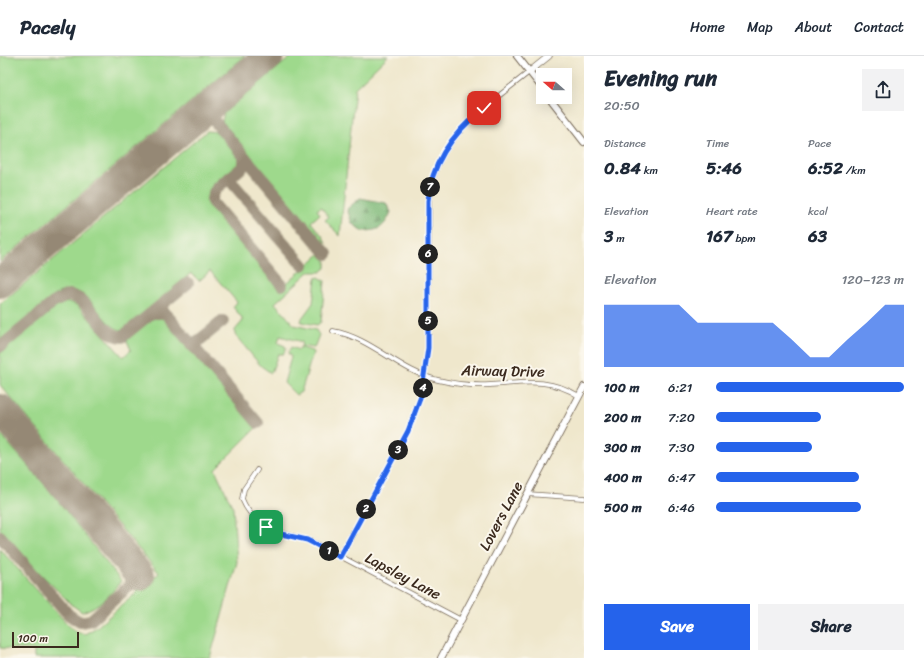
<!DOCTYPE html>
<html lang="en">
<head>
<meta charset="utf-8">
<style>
  :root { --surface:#fff; --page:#f2f2f3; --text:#1f2937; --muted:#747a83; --line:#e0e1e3; --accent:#2563eb }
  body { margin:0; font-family:Sriracha,sans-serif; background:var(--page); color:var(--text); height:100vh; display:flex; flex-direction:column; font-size:15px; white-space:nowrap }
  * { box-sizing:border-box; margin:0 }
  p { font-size:13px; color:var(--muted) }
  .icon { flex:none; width:22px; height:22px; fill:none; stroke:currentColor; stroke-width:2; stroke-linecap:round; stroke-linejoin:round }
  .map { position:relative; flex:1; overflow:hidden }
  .drawer { display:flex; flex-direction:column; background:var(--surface); width:340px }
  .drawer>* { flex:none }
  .needle { width:26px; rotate:290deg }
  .buttons { position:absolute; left:536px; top:12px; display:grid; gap:8px }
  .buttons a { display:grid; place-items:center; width:36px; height:36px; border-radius:0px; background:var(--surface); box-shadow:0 4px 16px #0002; font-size:20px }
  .scale { position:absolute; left:12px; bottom:10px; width:67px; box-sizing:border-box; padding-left:4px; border:2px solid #3b2a1e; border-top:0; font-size:11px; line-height:14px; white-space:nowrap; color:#3b2a1e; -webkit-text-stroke:3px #fbf7ec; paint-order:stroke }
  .pin { position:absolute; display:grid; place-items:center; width:34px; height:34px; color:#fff; margin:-17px; border-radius:8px; box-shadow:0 2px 6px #0006 }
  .km { position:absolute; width:20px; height:20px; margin:-10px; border-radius:50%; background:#222; color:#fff; font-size:11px; line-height:20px; text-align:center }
  .round { display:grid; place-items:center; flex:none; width:42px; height:42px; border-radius:0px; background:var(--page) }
  .headline { display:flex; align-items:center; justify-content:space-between; height:68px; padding:0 20px }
  h1 { font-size:22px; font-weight:800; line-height:30px }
  .metrics { display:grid; grid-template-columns:repeat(3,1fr); gap:6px; height:68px; padding:4px 20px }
  .metrics div { display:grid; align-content:center }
  .metrics b { font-size:17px; font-weight:800 }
  .metrics small { font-size:11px; font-weight:400 }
  .metrics p { font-size:11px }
  .chart { height:112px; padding:8px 20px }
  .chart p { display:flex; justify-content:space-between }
  .chart svg { width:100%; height:72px; margin-top:4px; fill:var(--accent); opacity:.7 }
  .button { display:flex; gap:8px; margin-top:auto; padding:8px 20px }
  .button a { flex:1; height:46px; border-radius:0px; background:var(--accent); color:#fff; font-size:16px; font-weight:800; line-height:46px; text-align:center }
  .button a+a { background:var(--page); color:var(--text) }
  ul { padding:0 20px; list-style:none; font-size:13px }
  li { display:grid; grid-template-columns:64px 48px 1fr; align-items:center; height:30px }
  li i { height:10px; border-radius:5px; background:var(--accent) }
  header { display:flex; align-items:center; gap:24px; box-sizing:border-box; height:56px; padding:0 20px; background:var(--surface); border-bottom:1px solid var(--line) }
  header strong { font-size:19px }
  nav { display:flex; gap:22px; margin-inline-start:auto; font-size:14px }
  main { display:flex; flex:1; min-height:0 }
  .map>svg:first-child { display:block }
  .grass { fill:#9ed98c; stroke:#6c8255 }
  .forest { fill:url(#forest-firs); stroke:#5c724b }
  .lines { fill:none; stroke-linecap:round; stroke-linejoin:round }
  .taxiway { stroke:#958875; stroke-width:12 }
  .runway { stroke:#958875; stroke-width:30 }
  .street-casing { stroke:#7a6c5b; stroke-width:5.5 }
  .secondary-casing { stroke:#7a6c5b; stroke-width:7 }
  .primary-casing { stroke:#7a6c5b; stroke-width:8 }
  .street { stroke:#fff; stroke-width:4 }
  .secondary { stroke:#fff; stroke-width:5.5 }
  .primary { stroke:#fff; stroke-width:6 }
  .route-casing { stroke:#fff; stroke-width:8 }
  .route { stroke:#2563eb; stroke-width:5 }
  .labels { text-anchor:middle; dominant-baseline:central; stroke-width:4; stroke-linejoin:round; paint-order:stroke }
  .street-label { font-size:15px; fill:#3b2a1e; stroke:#fbf7ec }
</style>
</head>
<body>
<header>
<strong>Pacely</strong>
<nav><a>Home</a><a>Map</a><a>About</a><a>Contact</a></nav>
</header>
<main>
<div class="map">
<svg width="584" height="602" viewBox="0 0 584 602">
  <defs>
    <pattern id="forest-firs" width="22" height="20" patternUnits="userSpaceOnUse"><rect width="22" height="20" fill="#7eb978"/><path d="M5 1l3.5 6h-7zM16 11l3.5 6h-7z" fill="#689762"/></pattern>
  </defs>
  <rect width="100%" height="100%" fill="#fbf7ec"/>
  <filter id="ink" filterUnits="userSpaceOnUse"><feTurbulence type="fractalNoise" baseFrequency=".025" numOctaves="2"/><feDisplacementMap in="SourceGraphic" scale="8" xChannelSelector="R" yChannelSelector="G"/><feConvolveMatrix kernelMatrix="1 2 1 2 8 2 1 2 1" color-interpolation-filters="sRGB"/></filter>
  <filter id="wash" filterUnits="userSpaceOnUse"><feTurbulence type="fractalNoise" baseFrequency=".012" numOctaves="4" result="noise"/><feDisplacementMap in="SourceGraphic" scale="16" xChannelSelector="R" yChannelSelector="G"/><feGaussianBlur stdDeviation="0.9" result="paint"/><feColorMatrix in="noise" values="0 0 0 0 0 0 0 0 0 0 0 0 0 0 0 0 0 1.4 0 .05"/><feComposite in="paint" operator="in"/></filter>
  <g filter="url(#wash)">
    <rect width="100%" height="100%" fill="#efe7cc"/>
    <g class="grass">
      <polygon points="0,0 245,0 0,206"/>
      <path d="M292 0H388L355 32 340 180 325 164 329 161 321 151 317 154 320 158 311 166C317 175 328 182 326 193L288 149 289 146 222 65 224 57Z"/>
      <path d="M207 75 218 76 239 103V110L210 136 208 142 280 233 321 197 326 203V212L321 216H309L275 247 294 269 316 274 319 279 314 292 301 290 302 286 280 280 278 287 285 290 286 293 283 298H278L271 317 261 310 235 279V274L242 266V262L233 251 237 246 210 215 199 225 191 217 126 272 120 274C96 265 91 224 58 237L0 285V248Z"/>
      <polygon points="319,221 325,225 321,266 317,269 301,266 302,262 313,247 316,222"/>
      <path d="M69 246 77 249 123 301 131 294 127 285C134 273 148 258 162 261L256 372 215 413 233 452 237 506 210 602H34V594L0 592V493L69 570 76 576 85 578 97 571 159 517 0 329V297L60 248Z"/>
      <polygon points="291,291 299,294 300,291 312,295 313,297 301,336 296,339 284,327 291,301 288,297"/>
      <path d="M0 378 51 436 121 525C111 539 100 550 82 556L72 549 25 502 0 473Z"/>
    </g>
    <path class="forest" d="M360 142 386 147 391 156C384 172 379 175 362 175L352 167 347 153Z"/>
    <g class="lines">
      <g class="taxiway">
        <polyline points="205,54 327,198"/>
        <path d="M244 100V109C236 120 210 130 212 146L282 229"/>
        <polyline points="229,123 303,209"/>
        <polyline points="152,257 165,257 258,367"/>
        <polyline points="191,289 196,287 223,265"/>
        <path d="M0 291 53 247 68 239C93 242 98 279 122 281L188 227"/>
        <polyline points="0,480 69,559 80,566 91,564 140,520"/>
      </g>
      <g class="runway">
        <polyline points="0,227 269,0"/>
        <polyline points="0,353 140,520"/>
      </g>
    </g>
  </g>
  <g filter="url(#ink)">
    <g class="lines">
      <defs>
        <g id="street">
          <path d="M333 275C372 282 400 316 438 324 455 328 473 330 490 329 524 327 548 321 579 340"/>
          <path d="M257 414 244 433 242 443C257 479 289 475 319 489L461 564"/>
          <polyline points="527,438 584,442"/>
          <path d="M340 501 408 375 421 340 428 292 429 145C433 83 485 52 529 16"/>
        </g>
        <polyline id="secondary" points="529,16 549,0"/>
        <g id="primary">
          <polyline points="517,0 543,33"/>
          <polyline points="549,41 584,86"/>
          <polyline points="441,602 584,331"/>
        </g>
      </defs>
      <use href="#street" class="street-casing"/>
      <use href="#secondary" class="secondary-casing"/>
      <use href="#primary" class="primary-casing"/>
      <use href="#street" class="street"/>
      <use href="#secondary" class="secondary"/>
      <use href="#primary" class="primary"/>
    </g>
  </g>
  <g class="lines" filter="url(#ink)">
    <defs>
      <path id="route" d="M266 471 277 477 307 484 340 501 408 375 421 340 428 292V145C431 106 454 76 484 52"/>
    </defs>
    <use href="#route" class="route-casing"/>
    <use href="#route" class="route"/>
  </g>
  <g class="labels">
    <g class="street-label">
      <text transform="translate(503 315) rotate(1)">Airway Drive</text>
      <text transform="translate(501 460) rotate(-62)">Lovers Lane</text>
      <text transform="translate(403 520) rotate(28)">Lapsley Lane</text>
    </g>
  </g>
</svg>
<div class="buttons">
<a><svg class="needle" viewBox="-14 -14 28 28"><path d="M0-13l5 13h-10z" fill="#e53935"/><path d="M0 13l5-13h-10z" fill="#747a83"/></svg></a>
</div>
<div class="scale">100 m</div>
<div class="pin" style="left:266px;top:471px;background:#1e9e55"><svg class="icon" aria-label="arrive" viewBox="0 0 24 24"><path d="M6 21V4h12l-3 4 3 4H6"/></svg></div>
<div class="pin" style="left:484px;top:52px;background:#d93025"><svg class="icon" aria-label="check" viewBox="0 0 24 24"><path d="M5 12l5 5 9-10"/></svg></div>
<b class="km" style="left:329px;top:495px">1</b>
<b class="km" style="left:366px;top:453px">2</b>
<b class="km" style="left:398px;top:394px">3</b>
<b class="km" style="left:423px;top:332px">4</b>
<b class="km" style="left:428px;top:265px">5</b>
<b class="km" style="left:428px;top:198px">6</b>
<b class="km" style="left:430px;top:131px">7</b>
</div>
<section class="drawer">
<div class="headline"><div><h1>Evening run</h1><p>20:50</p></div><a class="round"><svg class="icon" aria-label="share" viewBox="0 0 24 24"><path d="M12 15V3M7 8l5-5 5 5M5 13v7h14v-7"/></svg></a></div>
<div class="metrics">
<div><p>Distance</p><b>0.84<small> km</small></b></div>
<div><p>Time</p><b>5:46</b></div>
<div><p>Pace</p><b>6:52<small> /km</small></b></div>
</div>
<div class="metrics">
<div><p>Elevation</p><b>3<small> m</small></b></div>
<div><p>Heart rate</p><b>167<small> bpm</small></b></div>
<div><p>kcal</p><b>63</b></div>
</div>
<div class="chart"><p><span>Elevation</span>120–123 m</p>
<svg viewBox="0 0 160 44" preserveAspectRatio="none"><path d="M0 44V6L10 6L20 6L30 6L40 6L50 17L60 17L70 17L80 17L90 17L100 27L110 38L120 38L130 27L140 17L150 6L160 6V44z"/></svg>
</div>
<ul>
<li><b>100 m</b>6:21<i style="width:100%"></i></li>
<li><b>200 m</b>7:20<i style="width:56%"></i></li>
<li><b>300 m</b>7:30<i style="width:51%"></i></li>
<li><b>400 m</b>6:47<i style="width:76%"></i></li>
<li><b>500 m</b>6:46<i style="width:77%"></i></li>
</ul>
<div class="button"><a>Save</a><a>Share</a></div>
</section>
</main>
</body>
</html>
